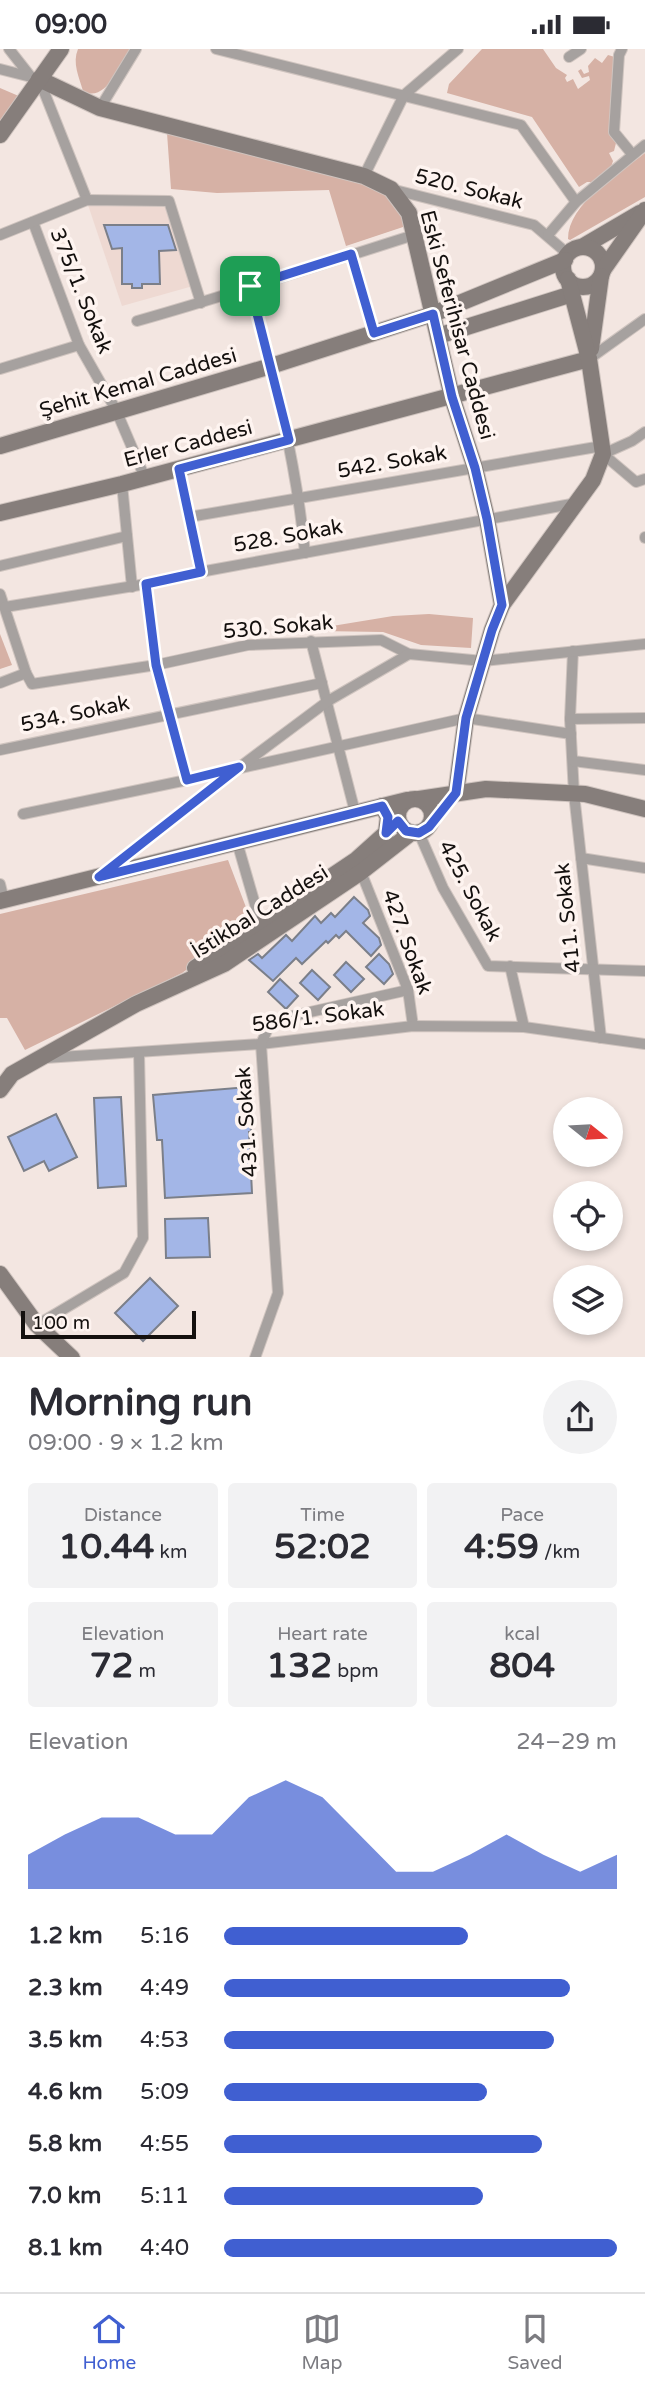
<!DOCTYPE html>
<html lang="en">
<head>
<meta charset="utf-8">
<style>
  :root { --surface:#fff; --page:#f2f2f3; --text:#2b2b33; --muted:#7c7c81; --line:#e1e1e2; --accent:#405fd1 }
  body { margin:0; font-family:"Varela Round",sans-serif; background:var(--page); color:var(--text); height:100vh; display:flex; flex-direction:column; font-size:26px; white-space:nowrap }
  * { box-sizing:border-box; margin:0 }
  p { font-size:23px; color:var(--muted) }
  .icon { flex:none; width:38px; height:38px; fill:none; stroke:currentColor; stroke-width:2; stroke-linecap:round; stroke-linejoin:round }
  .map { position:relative; height:1308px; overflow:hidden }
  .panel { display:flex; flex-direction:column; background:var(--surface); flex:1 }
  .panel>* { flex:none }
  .needle { width:46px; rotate:108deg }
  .tools { position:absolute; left:553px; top:1048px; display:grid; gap:14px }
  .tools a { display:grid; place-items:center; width:70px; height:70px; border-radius:50%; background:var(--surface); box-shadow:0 4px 10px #0003; font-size:35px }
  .scale { position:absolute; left:21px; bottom:18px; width:175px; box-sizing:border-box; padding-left:7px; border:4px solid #14100e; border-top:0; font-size:19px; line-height:24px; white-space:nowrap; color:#14100e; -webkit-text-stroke:5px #fef4f0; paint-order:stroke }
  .pin { position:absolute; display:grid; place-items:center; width:60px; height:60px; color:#fff; margin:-30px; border-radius:14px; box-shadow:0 4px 10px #0006 }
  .round { display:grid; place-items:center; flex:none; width:74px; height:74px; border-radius:37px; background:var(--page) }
  .summary { display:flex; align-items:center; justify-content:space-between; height:119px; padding:0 28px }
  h1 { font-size:38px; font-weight:700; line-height:52px }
  .metrics { display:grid; grid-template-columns:repeat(3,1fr); gap:10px; height:119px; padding:7px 28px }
  .metrics div { display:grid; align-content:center; border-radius:7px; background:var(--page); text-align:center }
  .metrics b { font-size:35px; font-weight:700 }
  .metrics small { font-size:19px; font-weight:400 }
  .metrics p { font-size:19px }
  .chart { height:196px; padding:14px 28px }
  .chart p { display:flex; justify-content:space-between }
  .chart svg { width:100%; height:126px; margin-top:7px; fill:var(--accent); opacity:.7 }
  ul { padding:0 28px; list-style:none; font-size:23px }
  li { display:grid; grid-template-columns:112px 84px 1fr; align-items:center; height:52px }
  li i { height:18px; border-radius:9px; background:var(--accent) }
  .status { display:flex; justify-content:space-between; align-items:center; height:49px; padding:0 35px; background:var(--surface); direction:ltr }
  .status svg { height:19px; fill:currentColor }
  .tabs { display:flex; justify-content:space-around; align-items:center; height:98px; border-top:2px solid var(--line); background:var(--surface); font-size:19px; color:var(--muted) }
  .tabs a { display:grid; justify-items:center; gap:4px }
  .tabs .active { color:var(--accent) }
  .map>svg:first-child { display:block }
  .built { fill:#eed9d2 }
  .green { fill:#d6b1a5 }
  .building { fill:#a3b6e7; stroke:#7b7f89; stroke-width:2 }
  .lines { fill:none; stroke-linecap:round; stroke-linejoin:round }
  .street-casing { stroke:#cfc4bf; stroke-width:12 }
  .secondary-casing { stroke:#cfc4bf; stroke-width:18 }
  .street { stroke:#a6a19f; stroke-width:10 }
  .secondary { stroke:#867e7b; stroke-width:16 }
  .route-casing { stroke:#fff; stroke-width:14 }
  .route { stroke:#405fd1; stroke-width:9 }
  .labels { text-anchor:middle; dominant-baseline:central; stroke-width:7; stroke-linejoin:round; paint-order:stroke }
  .street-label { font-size:21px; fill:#14100e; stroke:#fef4f0 }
</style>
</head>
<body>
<div class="status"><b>09:00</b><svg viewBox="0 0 49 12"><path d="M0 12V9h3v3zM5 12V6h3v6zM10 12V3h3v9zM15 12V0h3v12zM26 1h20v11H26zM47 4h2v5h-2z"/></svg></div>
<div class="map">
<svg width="645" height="1309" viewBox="0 0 645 1309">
  <rect width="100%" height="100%" fill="#f3e6e1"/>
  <polygon class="built" points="88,156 168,156 193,237 122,257"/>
  <g class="green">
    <path d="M78 0H131C121 15 105 55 83 42 79 28 72 14 78 0Z"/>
    <polygon points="482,0 543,0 556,19 567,26 565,29 567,33 573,30 578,40 590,31 589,27 582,29 578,22 581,20 584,25 589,23 588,17 595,9 602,14 608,6 618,9 616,94 614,102 609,104 613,112 611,118 593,133 587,133 579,138 532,68 447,44 449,35"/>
    <polygon points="0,39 21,48 0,78"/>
    <polygon points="167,84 369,137 389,145 409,176 346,197 329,141 217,144 171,140"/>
    <path d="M645 104V148L570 191 568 190C568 155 619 124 645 104Z"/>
    <polygon points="429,565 473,569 471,599 421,596 383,583 320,582 320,579 393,567"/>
    <polygon points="0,585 12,616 0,620"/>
    <polygon points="228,811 252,874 182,924 25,1001 7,969 0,969 0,865"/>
  </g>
  <g class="building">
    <polygon points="104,176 168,176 176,201 159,202 160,235 142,235 142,239 132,239 132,235 122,235 122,199 112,200"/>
    <polygon points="354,848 368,861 370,867 363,874 379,889 381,896 371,907 346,882 339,889 336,886 328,894 326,892 302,915 296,909 273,932 249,911 258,905 262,909 286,886 292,892 315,867 321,874 331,864 335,868"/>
    <polygon points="379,905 389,915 393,925 384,935 366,918"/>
    <polygon points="346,913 364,930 351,943 334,926"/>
    <polygon points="312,921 330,938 318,951 300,934"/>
    <polygon points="280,930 298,947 286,960 268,943"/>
    <polygon points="248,1038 251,1083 249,1083 252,1144 165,1149 162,1091 157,1091 153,1046"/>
    <polygon points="121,1048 126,1137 98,1139 94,1049"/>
    <polygon points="56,1065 77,1108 49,1122 44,1112 24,1122 8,1088"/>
    <polygon points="208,1169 210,1208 166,1209 165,1170"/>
    <polygon points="150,1229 178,1257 143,1292 115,1264"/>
  </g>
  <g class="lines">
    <defs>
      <g id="street">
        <polyline points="9,0 31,28"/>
        <polyline points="216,0 521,76 576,153"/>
        <polyline points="622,0 619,6 614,83 632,105"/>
        <polyline points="569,8 581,0"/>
        <polyline points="0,20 39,30 87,151"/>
        <polyline points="100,59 136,0"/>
        <polyline points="364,127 404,46 458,0"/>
        <polyline points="391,140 534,176 568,205"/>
        <polyline points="33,173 79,296 116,361 145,429"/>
        <polyline points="0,186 87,151 169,152 201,254"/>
        <polyline points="548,186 576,153 645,96"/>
        <polyline points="351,205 374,284"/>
        <path d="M250 237C274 327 296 411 305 504"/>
        <path d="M137 272C230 246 322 215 414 186"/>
        <polyline points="589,310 645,270"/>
        <polyline points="0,320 79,296"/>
        <polyline points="645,383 632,392 603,405 636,433 645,430"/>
        <polyline points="179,420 200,523"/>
        <polyline points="122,435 132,538"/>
        <polyline points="189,468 602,397"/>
        <polyline points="645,488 645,489"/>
        <polyline points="0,517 127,487"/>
        <polyline points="146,535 156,616 187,731"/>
        <polyline points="0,545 26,624"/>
        <polyline points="5,558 146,535 200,523 577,454"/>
        <polyline points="311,592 355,763"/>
        <polyline points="573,602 570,670 574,745 601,989"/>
        <polyline points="0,634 26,624 32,635 156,616 248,596 381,591 409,605 483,612 645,595"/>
        <polyline points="570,670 645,669"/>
        <polyline points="0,701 322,634"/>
        <polyline points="573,712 645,721"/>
        <polyline points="23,765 187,731 466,669 571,685"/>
        <polyline points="419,784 443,839 488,917 645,922"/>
        <polyline points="237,793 261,876"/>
        <polyline points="581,809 645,819"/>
        <polyline points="105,823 201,747 328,652 409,605"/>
        <polyline points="361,823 408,941 413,977"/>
        <polyline points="0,835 4,851"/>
        <polyline points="510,917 524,978"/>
        <polyline points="45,1009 261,995 413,977 524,978 645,995"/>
        <polyline points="37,1276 124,1224 143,1189 139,1004"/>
        <polyline points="255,1309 278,1244 261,995 268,979 279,970 408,941"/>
      </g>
      <g id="secondary">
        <polyline points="39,30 100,59 364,127 391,140 409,164 452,348 475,419 487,470 502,556 492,581 466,669 456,744"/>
        <polyline points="0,86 61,0"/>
        <polyline points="582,198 640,164"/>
        <circle cx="583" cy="218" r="20"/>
        <polyline points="603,221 645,161"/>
        <polyline points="438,287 572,245"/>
        <polyline points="591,300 601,227"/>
        <polyline points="0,397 271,317 433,265 565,211"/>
        <polyline points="0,464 122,435 589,310"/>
        <polyline points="502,556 593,431 603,405 589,310 568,230"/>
        <circle cx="415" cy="767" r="17"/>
        <polyline points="419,750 486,740 585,745 645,760"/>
        <polyline points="0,852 407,751"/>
        <polyline points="195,919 356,811 386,784 388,768 382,757"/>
        <polyline points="0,1041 12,1025 136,955 224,915 361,823 411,784"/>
        <polyline points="0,1225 37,1276 72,1309"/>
      </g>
    </defs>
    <use href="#street" class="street-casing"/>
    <use href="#secondary" class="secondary-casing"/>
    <use href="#street" class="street"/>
    <use href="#secondary" class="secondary"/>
  </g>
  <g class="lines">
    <defs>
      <polygon id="route" points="351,205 374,284 433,265 452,348 475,419 487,470 502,556 492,581 466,669 456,744 429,778 419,784 406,782 398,772 386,784 388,768 382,757 99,828 239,718 187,731 156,616 146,535 201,523 179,420 289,391 250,237"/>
    </defs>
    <use href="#route" class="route-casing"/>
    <use href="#route" class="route"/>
  </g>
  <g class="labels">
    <g class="street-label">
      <text transform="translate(469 140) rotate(14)">520. Sokak</text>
      <text transform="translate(81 242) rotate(68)">375/1. Sokak</text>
      <text transform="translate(457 276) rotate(75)">Eski Seferihisar Caddesi</text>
      <text transform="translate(138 334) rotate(-16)">Şehit Kemal Caddesi</text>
      <text transform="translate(188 395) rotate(-15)">Erler Caddesi</text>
      <text transform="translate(392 413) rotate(-10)">542. Sokak</text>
      <text transform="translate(288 487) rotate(-10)">528. Sokak</text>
      <text transform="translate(278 578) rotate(-5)">530. Sokak</text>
      <text transform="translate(75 665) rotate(-12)">534. Sokak</text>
      <text transform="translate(470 842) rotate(62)">425. Sokak</text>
      <text transform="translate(260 863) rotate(-32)">İstikbal Caddesi</text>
      <text transform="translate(568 869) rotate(-96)">411. Sokak</text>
      <text transform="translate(407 893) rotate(70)">427. Sokak</text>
      <text transform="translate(318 968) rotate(-7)">586/1. Sokak</text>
      <text transform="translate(247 1073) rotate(-94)">431. Sokak</text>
    </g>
  </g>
</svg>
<div class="tools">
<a><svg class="needle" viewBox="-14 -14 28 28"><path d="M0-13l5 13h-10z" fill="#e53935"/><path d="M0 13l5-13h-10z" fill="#7c7c81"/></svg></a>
<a><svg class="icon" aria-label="locate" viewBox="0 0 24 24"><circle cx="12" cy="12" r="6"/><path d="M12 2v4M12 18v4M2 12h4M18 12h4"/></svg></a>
<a><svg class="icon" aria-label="layers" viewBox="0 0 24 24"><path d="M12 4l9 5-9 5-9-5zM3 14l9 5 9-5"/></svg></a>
</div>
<div class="scale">100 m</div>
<div class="pin" style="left:250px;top:237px;background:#1e9e55"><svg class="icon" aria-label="arrive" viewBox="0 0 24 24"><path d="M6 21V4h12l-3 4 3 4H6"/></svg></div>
</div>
<section class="panel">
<div class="summary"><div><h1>Morning run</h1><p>09:00 · 9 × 1.2 km</p></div><a class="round"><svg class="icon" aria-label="share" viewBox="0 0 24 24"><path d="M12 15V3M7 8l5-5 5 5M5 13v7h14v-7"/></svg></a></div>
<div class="metrics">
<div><p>Distance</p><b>10.44<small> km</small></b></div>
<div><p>Time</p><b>52:02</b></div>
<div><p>Pace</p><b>4:59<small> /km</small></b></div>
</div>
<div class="metrics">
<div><p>Elevation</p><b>72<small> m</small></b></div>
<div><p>Heart rate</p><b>132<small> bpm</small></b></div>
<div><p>kcal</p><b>804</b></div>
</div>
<div class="chart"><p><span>Elevation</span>24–29 m</p>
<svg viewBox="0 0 160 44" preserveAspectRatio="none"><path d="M0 44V32L10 25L20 19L30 19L40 25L50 25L60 12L70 6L80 12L90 25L100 38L110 38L120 32L130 25L140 32L150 38L160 32V44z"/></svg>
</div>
<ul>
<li><b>1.2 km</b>5:16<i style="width:62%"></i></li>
<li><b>2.3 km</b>4:49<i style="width:88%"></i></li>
<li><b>3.5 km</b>4:53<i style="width:84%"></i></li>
<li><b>4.6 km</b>5:09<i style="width:67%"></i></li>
<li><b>5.8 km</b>4:55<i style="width:81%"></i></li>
<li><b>7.0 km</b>5:11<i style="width:66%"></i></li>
<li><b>8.1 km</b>4:40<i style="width:100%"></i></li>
</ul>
</section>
<nav class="tabs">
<a class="active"><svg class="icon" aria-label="home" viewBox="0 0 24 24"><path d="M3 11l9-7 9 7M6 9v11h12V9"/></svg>Home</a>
<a><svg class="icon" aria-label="map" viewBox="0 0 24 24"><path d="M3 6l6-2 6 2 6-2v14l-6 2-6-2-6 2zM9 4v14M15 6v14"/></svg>Map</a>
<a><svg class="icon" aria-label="saved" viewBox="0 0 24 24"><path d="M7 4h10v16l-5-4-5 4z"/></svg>Saved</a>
</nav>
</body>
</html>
